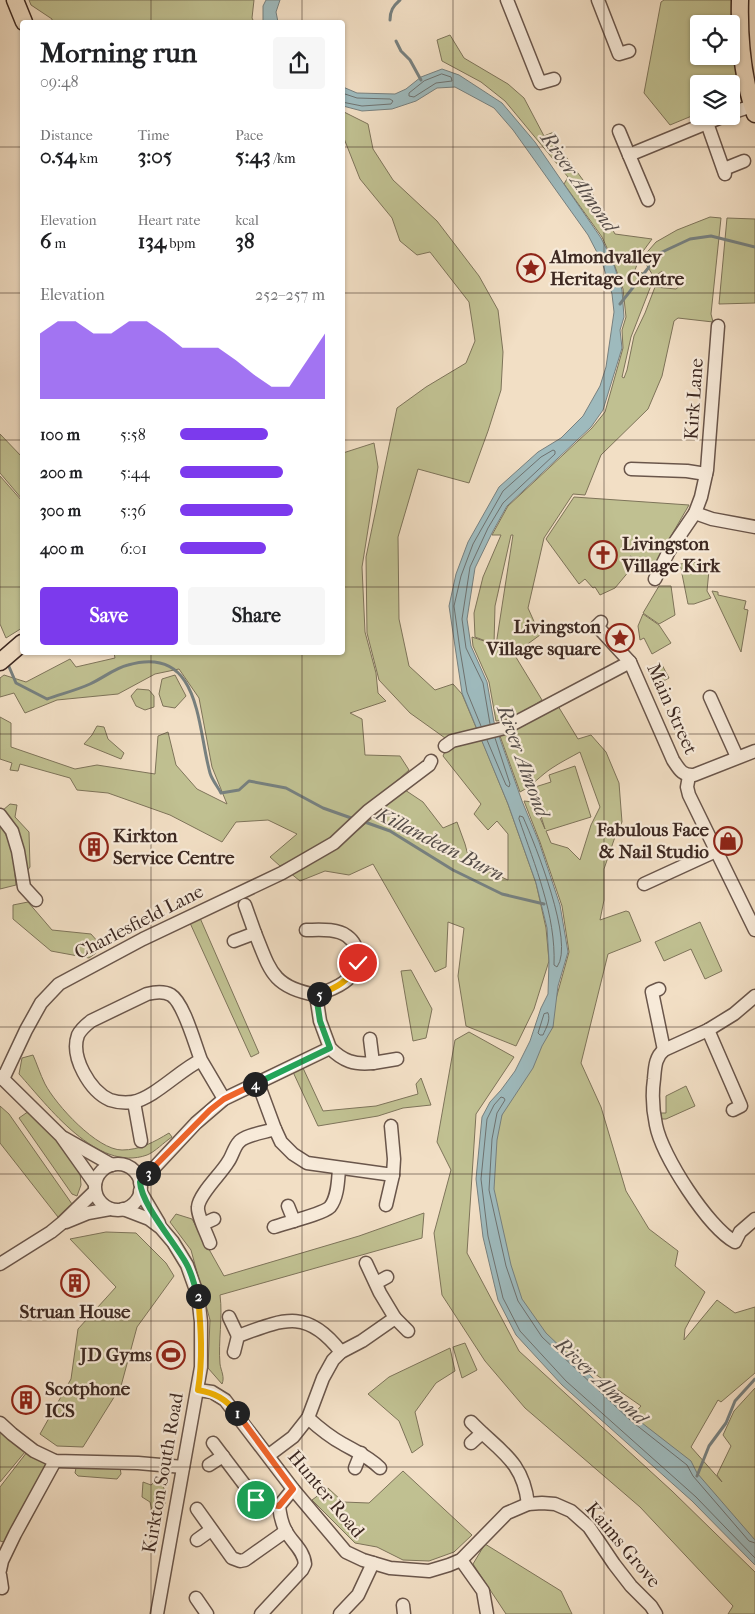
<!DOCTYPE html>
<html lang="en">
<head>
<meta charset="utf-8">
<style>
  :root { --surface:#fff; --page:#f6f6f6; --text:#202124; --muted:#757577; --accent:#7c3aed }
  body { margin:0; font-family:"IM FELL French Canon",serif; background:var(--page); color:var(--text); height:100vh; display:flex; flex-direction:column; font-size:19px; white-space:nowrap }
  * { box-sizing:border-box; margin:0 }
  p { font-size:16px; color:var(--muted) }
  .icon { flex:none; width:28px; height:28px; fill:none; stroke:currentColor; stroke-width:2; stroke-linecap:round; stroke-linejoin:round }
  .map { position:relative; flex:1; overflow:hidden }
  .details { position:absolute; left:20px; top:20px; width:325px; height:635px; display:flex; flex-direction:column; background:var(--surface); border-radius:5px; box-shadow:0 1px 4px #0004 }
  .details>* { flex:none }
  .tools { position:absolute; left:690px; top:15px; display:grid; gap:10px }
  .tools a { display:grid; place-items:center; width:50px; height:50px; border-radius:5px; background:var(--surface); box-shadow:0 1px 4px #0004; font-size:25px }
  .pin { position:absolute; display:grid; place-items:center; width:42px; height:42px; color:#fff; margin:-21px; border:2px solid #fff; border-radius:50%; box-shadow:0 1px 5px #0007 }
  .km { position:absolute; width:25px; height:25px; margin:-12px; border-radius:50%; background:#222; color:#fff; font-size:14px; line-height:25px; text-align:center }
  .round { display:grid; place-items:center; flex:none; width:52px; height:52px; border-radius:5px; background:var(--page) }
  .overview { display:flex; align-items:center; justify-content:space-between; height:85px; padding:0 20px }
  h1 { font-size:28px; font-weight:700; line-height:38px }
  .metrics { display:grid; grid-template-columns:repeat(3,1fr); gap:8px; height:85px; padding:5px 20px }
  .metrics div { display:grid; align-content:center }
  .metrics b { font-size:21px; font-weight:700 }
  .metrics small { font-size:14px; font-weight:400 }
  .metrics p { font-size:14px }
  .chart { height:140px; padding:10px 20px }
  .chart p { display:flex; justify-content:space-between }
  .chart svg { width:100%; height:90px; margin-top:5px; fill:var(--accent); opacity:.7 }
  .action { display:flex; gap:10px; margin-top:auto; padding:10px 20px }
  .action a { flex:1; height:58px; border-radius:5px; background:var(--accent); color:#fff; font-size:20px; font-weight:700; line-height:58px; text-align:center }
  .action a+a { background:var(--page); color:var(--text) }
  ul { padding:0 20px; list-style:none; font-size:16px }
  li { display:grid; grid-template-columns:80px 60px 1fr; align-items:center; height:38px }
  li i { height:12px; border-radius:6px; background:var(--accent) }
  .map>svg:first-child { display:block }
  .green { fill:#c0c091; stroke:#7e745a; fill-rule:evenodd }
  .water { fill:#9ebabd; stroke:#77807f }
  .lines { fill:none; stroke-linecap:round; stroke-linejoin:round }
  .shore { stroke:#6e7270; stroke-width:1 }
  .stream { stroke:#77807f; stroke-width:3 }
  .minor-casing { stroke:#6a564b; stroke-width:15 }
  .major-casing { stroke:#3d2922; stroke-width:19 }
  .minor { stroke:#f7ead9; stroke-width:12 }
  .major { stroke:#f2dfc5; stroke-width:16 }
  .split-1-casing { stroke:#fff; stroke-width:10 }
  .split-2-casing { stroke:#fff; stroke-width:10 }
  .split-3-casing { stroke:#fff; stroke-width:10 }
  .split-4-casing { stroke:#fff; stroke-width:10 }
  .split-5-casing { stroke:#fff; stroke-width:10 }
  .split-6-casing { stroke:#fff; stroke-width:10 }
  .split-1 { stroke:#f0652b; stroke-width:6 }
  .split-2 { stroke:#f5b400; stroke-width:6 }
  .split-3 { stroke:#22a559; stroke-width:6 }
  .split-4 { stroke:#f0652b; stroke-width:6 }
  .split-5 { stroke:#22a559; stroke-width:6 }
  .split-6 { stroke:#f5b400; stroke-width:6 }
  .grid { fill:none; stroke:#3d2922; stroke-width:1; stroke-opacity:0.55 }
  .labels { text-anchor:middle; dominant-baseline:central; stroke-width:4.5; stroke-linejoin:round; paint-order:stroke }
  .poi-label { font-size:19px; font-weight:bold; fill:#3d2922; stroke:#f7ead9; text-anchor:start }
  .street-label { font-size:19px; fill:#3d2922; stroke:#f7ead9 }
  .water-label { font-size:20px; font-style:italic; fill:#554d49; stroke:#f7ead9 }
</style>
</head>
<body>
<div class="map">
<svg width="755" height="1614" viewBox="0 0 755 1614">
  <rect width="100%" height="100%" fill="#f2dfc5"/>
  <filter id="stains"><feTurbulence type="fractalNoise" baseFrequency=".004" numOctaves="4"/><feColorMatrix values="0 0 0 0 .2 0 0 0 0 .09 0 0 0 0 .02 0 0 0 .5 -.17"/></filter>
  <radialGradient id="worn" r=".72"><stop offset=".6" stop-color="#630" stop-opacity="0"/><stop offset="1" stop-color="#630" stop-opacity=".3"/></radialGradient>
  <g class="green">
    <polygon points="29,0 254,0 252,18 254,22 52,22 52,19 31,5"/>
    <path d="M664 0H736L742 95 731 100V84H699V113L670 125 644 93 661 2ZM699 24H731V56H699Z"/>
    <polygon points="450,35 464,58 508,84 524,98 544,136 554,132 557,136 556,143 591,191 615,234 652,239 641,254 635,270 648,275 652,283 631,337 622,377 624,378 627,370 634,336 645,313 655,287 676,289 682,284 669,281 662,271 654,277 642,258 656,242 677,230 710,217 721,218 711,314 713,322 678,318 674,321 662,376 648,409 601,455 585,495 573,494 544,538 528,608 540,635 514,654 542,700 513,719 496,721 489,682 473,646 472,637 496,645 513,535 511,535 495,606 494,644 475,637 474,613 483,577 501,535 492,535 508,506 592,428 605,412 623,348 622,330 626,317 623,289 613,261 602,237 564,184 568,177 505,101 481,82 442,61 437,40"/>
    <polygon points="342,111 368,124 373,149 393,180 437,221 479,276 498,310 503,352 501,390 488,431 469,483 418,469 398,537 399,619 409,666 435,690 453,684 462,694 478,732 445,738 410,713 379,680 367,633 366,557 397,408 426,387 466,363 475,341 469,302 430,252 417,255 400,241 392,218 360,179 343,136"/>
    <polygon points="727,218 755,219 755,303 719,304"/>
    <polygon points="0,434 22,457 22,499 0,473"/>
    <polygon points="374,443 378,467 362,567 365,632 376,673 378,693 386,701 350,713 362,719 365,755 400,756 409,770 325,845 280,866 270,857 297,834 268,820 236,822 222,842 170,815 108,793 77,790 70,778 20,764 18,771 10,770 12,763 0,759 0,717 11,723 11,747 75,769 97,765 155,774 158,736 168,732 176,765 197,789 227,804 212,767 199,698 179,669 155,674 118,694 57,700 25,713 14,693 0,697 0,678 4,675 26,682 70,659 76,667 115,658 114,653 342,652 343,453"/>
    <polygon points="0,476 22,501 22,628 6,638 0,624"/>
    <polygon points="574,497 689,505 653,567 630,556 630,570 615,588 600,595 595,587 593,588 585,579 579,584 546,539"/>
    <polygon points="696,562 703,563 703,569 709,570 707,591 711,598 694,604 688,604 680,564"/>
    <polygon points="659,586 671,586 675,615 659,624 643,613"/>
    <polygon points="712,591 718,592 718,595 746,601 744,609 748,610 741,652"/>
    <polygon points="643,614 659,625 671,643 652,654 644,638 640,640 638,626"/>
    <polygon points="661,663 669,678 656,685 648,670"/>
    <polygon points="175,675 186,696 175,708 163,706 159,694 162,679"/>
    <polygon points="137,689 149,690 154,696 154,707 145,710 136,706 131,696"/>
    <path d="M558 706 578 739 591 735 606 752 619 783 622 822 616 834 604 869V900L600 920 626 911 629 912 641 941 608 954 581 1063 601 1107 626 1191 649 1229 678 1251 675 1266 705 1292 685 1329 684 1340 717 1300 735 1313 755 1307V1373L721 1402 718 1400 691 1447 722 1482 717 1475 731 1446 723 1435 734 1411 755 1388V1545L630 1418 641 1406 575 1360 571 1367 517 1300 491 1196 492 1139 523 1063 552 1013 569 952 562 906 540 842 524 801 533 802 545 829 532 788 551 782 549 775 575 766 591 817 546 831 551 843 568 848 580 860 591 825 600 807 580 752C571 757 561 762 552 768 541 775 532 786 520 792L500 736Z"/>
    <polygon points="97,726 104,727 108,739 124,753 121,759 84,744 92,735"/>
    <polygon points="481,738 508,804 536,883 546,928 549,961 534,1009 516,1046 466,1026 458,976 464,928 448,922 446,967 435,972 373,864 349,875 325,871 300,881 289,872 344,842 405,790 423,802 443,828 457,822 465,844 469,859 490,872 508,880 508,834 497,821 488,830 474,814 481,804 443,756 447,747"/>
    <polygon points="10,804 17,805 15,817 29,832 30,867 27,871 2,811"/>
    <polygon points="0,821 13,851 16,885 0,889"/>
    <polygon points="28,902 52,930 91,934 99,943 96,953 89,958 51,951 13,919 13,905"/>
    <polygon points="200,918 259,1053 251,1057 190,923"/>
    <polygon points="700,922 722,971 705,979 691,949 664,961 655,942"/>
    <polygon points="411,970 432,1009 426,1038 413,1041 401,971"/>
    <polygon points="469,1032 514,1057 476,1114 467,1253 519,1351 672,1491 755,1572 755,1614 728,1614 733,1606 640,1507 525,1408 485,1361 442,1295 434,1233 451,1170 437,1142 455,1040"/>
    <path d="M33 1055C37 1064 40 1074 45 1084 56 1105 97 1150 122 1150 140 1150 154 1142 169 1133L172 1137C164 1142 155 1152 147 1155 97 1173 48 1106 19 1074L22 1058Z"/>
    <polygon points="303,1068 323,1111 376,1106 418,1094 416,1084 421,1078 431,1105 403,1108 378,1116 318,1126 293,1072"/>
    <polygon points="686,1086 695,1106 666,1119 661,1119 661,1113 666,1113 666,1096"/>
    <polygon points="0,1106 9,1114 72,1204 58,1217 0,1143"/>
    <polygon points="29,1111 59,1141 80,1172 81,1185 77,1196 72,1194 19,1118"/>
    <path d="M424 1213 422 1238 220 1295C223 1318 218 1341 220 1364 221 1371 225 1377 222 1384L208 1368 210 1320 191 1250 170 1222 176 1214 192 1219 224 1276 359 1236Z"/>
    <polygon points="106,1232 136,1233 166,1263 174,1276 137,1327 121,1386 83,1447 57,1446 40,1434 71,1379 78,1329 116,1287 70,1239"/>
    <polygon points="465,1343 477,1370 462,1378 453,1347"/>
    <polygon points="450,1348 455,1371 436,1383 415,1412 423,1445 412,1453 399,1421 368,1394 389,1377"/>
    <polygon points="0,1430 25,1452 0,1482"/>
    <polygon points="27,1452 49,1465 4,1542 0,1541 0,1487"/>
    <polygon points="120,1467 121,1474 117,1479 78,1476 75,1473 76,1468"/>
    <polygon points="403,1471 472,1535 454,1552 429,1561 403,1560 377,1547 355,1543 312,1500 328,1488 343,1502 369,1503"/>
    <polygon points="158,1479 165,1490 165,1504 153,1515 150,1502 142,1497 143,1482 151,1485"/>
    <polygon points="485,1544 561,1591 572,1614 506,1614 473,1564"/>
  </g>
  <g class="water">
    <polygon points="266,0 280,0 276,12 278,22 263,22 263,6"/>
    <polygon points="442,69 459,75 502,103 535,142 601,238 613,262 622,290 624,317 620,330 622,348 603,410 591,427 507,506 493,531 475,568 467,619 471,646 487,682 494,722 522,801 539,842 560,905 568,952 558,986 553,1027 542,1046 533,1068 502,1115 497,1140 494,1189 511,1265 522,1299 546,1333 633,1416 691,1461 697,1473 755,1540 755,1565 692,1501 562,1385 516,1335 498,1300 483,1237 476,1179 482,1117 490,1102 501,1090 515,1071 530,1041 541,1008 548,994 549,961 547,928 536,883 508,804 462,693 449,606 456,574 468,542 499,487 538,452 561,438 583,416 600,386 606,367 614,312 612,294 602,262 588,235 513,130 494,108 455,87 437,88 416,101 392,109 362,111 343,106 343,87 357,93 395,94 406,89 421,77"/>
  </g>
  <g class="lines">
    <g class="shore">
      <polygon points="442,74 451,77 452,81 436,83 414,97 409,96 409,93 424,81"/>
      <polyline points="342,93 357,98 390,99 393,101 391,104 362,106 342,102"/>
      <polyline points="481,726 467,692 460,650 454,606 461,576 473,544 503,491 541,457 553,450 555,451 555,454 503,503 488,528 470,567 462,619 466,648 483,683 490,724"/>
      <polyline points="487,740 506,785 509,787 510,784 495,738"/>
      <path d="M520 816 523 817C535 844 575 943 557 967L554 965C556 915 535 866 519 819Z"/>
      <path d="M548 1013C551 1020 546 1028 543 1035H540L538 1033 544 1014Z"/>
      <polyline points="755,1543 749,1541 693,1476 687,1465 630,1420 542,1337 518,1301 506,1266 489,1190 492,1139 497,1113 505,1100 504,1098 501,1097 494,1105 487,1119 481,1179 488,1236 503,1298 520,1331 566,1381 696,1497 755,1558"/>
    </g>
    <g class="stream">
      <path d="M390 20C390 11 393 6 400 0"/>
      <polyline points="396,41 401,51 410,60 421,80"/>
      <polyline points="620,304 660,253 690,239 711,236 755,247"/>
      <path d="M7 662 16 683 47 699C61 694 77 690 90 684 103 678 115 668 128 665 201 644 197 727 210 773 212 780 218 787 221 793L239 790 249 781 286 788 323 808 354 819"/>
      <polyline points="362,821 390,831 453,870 502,894 544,904"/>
      <polyline points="697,1476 709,1446 726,1423 735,1401 755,1379"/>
    </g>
    <defs>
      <g id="minor">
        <polyline points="507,0 540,83 554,79"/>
        <polyline points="598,0 619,54 629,51"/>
        <polyline points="731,113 752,106"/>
        <polyline points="707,123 725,174"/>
        <polyline points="619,131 629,155 724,116"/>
        <polyline points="629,155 648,200"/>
        <polyline points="724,169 744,161"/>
        <polyline points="631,469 687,471 706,474"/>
        <polyline points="695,513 712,519 755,527"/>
        <polyline points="655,579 669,551 695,513 701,497 707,470 718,326"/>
        <path d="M601 622 597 626 630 662 673 760C679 769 682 776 694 775L755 751"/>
        <polyline points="710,697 737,757"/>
        <polyline points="445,746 452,741 505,728 630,662"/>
        <polyline points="689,776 687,787 689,795 755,930"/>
        <polyline points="0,815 12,831 18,851 24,887 36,900"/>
        <polyline points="644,884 716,851"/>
        <polyline points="245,905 255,933"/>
        <path d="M306 930C318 930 336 928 347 936 354 941 357 949 357 956 359 980 334 989 316 995"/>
        <polyline points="659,989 652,992 664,1050 708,1030 734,1014 755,996"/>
        <polyline points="708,1030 741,1106 733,1110"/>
        <path d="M330 1048C343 1061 354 1065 373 1063L370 1039"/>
        <path d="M664 1050C655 1057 655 1068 654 1079 652 1093 653 1111 656 1125 662 1156 708 1227 735 1242L740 1232 755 1219"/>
        <path d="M201 1060C195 1045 184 1003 171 995 164 991 155 992 147 994L91 1021C86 1025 81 1029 78 1035 70 1057 90 1091 110 1100 116 1102 126 1103 133 1102 154 1098 180 1070 201 1060L224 1099"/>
        <polyline points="373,1063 397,1059"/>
        <polyline points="0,1076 61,1136 95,1184"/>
        <polyline points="3,1079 26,1030 41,1003 59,984 143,939 282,873 334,843 368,811 429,765 431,761"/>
        <polyline points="258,1083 275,1129 281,1142 293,1154 307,1163 393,1175 394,1159 391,1126"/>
        <polyline points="134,1102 141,1141"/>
        <polyline points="64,1138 112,1165"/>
        <circle cx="118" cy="1187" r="23"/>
        <path d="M140 1183 196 1123 224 1099 330 1048 320 1021 316 995C272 987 270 970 255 933L234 941"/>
        <polyline points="140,1191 159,1223"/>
        <polyline points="386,1205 393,1175"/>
        <polyline points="288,1206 294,1221"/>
        <polyline points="123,1209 149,1219 161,1228 173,1242 187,1265 198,1296 201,1322 201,1367 157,1614"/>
        <polyline points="66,1222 88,1213 110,1209"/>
        <polyline points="203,1224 214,1219"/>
        <path d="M274 1227C285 1223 323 1214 330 1207 338 1197 338 1180 339 1169"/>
        <path d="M210 1243C207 1234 197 1215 198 1207 199 1194 221 1174 228 1162 232 1157 234 1147 239 1142 245 1135 266 1132 275 1129"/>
        <polyline points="0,1264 51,1232 62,1223 95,1191"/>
        <polyline points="376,1283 387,1277"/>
        <polyline points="229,1317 238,1336"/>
        <polyline points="395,1318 408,1331"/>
        <path d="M234 1352 238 1336C284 1319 307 1308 341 1352"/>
        <polyline points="198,1390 212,1392 225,1400 293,1489 346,1552 363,1560 390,1568 429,1571 449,1565 461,1560 507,1513 528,1504 542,1503 555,1504 571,1511 589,1527 614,1564 631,1586 651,1606 656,1614"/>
        <path d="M308 1418C319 1428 330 1437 343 1444 357 1452 369 1457 380 1468"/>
        <path d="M471 1422C499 1451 523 1460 528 1504"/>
        <polyline points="0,1423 12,1434 34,1451 55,1461 138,1463 183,1467"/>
        <polyline points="213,1443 256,1500 264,1504 279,1506"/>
        <polyline points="471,1443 482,1433"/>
        <polyline points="269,1455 293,1437 308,1418 323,1378 333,1360 341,1352 362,1341 395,1318 380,1293 366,1263"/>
        <polyline points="209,1465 223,1456"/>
        <polyline points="355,1468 361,1453"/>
        <polyline points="197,1509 232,1558 240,1561 245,1560 286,1531"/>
        <polyline points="197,1540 211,1530"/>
        <polyline points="461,1560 483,1591 487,1614"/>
        <polyline points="0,1570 2,1561 15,1534 55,1461"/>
        <polyline points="0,1575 2,1588"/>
        <polyline points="196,1598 207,1614"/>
        <polyline points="403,1605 404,1614"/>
        <path d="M261 1614 302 1570 305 1564C304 1551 293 1543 287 1533 282 1525 280 1515 279 1506L293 1489"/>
        <polyline points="340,1614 358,1595 373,1563"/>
      </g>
      <g id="major">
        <polyline points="15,0 24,22"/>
        <path d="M740 0C739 39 742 77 755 114"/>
        <polyline points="0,662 22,643"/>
      </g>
    </defs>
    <use href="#minor" class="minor-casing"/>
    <use href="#major" class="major-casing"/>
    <use href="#minor" class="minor"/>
    <use href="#major" class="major"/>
  </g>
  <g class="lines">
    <defs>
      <polyline id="split-1" points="237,1413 293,1489 279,1506 264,1504 256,1500"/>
      <path id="split-2" d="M198 1296C201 1328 203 1359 198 1390 215 1393 226 1399 237 1413"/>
      <path id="split-3" d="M148 1173 140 1182C141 1204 175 1243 186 1263 192 1273 194 1285 198 1296"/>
      <polyline id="split-4" points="148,1173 210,1110 224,1099 255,1084"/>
      <polyline id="split-5" points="255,1084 330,1048 320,1021 316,995 319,994"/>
      <path id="split-6" d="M319 994C337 988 350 980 358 963"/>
    </defs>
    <use href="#split-1" class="split-1-casing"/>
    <use href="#split-2" class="split-2-casing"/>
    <use href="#split-3" class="split-3-casing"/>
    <use href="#split-4" class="split-4-casing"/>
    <use href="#split-5" class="split-5-casing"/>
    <use href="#split-6" class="split-6-casing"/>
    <use href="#split-1" class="split-1"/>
    <use href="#split-2" class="split-2"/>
    <use href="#split-3" class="split-3"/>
    <use href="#split-4" class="split-4"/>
    <use href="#split-5" class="split-5"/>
    <use href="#split-6" class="split-6"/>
  </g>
  <path class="grid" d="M151 0V22M302 0V22M453 0V1614M604 0V1614M0 147H22M342 147H755M0 293H22M342 293H755M0 440H22M342 440H755M0 587H22M342 587H755M151 652V1614M302 652V1614M0 734H755M0 880H755M0 1027H755M0 1174H755M0 1321H755M0 1467H755"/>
  <defs>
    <symbol id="sight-ring" viewBox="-11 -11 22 22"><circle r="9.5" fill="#f7ead9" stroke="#8f2418" stroke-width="1.5"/><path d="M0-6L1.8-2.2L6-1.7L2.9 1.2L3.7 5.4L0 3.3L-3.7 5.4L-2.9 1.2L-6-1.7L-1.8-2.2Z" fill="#8f2418"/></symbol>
    <symbol id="church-ring" viewBox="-11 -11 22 22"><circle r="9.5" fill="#f7ead9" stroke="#8f2418" stroke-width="1.5"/><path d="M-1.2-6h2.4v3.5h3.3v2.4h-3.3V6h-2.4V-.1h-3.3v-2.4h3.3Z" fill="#8f2418"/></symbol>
    <symbol id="shop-ring" viewBox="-11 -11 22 22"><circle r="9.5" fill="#f7ead9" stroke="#8f2418" stroke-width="1.5"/><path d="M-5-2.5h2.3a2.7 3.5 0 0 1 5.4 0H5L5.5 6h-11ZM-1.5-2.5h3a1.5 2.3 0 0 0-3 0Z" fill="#8f2418"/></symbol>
    <symbol id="building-ring" viewBox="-11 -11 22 22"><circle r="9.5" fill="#f7ead9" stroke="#8f2418" stroke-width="1.5"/><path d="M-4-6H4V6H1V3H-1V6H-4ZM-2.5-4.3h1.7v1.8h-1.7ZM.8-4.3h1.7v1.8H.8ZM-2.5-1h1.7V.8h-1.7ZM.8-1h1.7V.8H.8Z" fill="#8f2418"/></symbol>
    <symbol id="stadium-ring" viewBox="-11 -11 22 22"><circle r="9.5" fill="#f7ead9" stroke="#8f2418" stroke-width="1.5"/><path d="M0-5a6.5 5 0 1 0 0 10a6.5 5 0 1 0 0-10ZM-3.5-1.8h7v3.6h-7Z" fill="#8f2418"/></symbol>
  </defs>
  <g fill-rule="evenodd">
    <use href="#sight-ring" x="515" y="252" width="32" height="32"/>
    <use href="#church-ring" x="587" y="539" width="32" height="32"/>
    <use href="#sight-ring" x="604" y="622" width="32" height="32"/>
    <use href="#shop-ring" x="712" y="825" width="32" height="32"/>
    <use href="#building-ring" x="78" y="831" width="32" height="32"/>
    <use href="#building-ring" x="59" y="1267" width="32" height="32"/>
    <use href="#stadium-ring" x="155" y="1339" width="32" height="32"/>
    <use href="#building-ring" x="10" y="1384" width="32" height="32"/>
  </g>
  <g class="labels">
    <g class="poi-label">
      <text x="550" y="257">Almondvalley<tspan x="550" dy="22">Heritage Centre</tspan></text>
      <text x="622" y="544">Livingston<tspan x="622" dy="22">Village Kirk</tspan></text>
      <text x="601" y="627" text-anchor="end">Livingston<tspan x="601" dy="22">Village square</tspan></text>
      <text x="709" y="830" text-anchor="end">Fabulous Face<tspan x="709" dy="22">&amp; Nail Studio</tspan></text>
      <text x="113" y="836">Kirkton<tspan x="113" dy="22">Service Centre</tspan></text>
      <text x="75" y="1312" text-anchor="middle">Struan House</text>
      <text x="152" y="1355" text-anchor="end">JD Gyms</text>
      <text x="45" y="1389">Scotphone<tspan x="45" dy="22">ICS</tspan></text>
    </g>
    <g class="street-label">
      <text transform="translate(694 399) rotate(-86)">Kirk Lane</text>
      <text transform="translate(672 709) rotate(66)">Main Street</text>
      <text transform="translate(139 922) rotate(-27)">Charlesfield Lane</text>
      <text transform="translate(163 1473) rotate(-80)">Kirkton South Road</text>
      <text transform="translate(326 1494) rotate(50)">Hunter Road</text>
      <text transform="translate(623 1545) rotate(50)">Kaims Grove</text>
    </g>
    <g class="water-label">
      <text transform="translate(579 182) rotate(55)">River Almond</text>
      <text transform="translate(523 761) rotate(70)">River Almond</text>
      <text transform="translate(440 844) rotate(27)">Killandean Burn</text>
      <text transform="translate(601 1381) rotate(43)">River Almond</text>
    </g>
  </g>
  <rect width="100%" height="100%" filter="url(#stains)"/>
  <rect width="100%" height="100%" fill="url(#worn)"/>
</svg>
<div class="tools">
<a><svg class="icon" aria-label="locate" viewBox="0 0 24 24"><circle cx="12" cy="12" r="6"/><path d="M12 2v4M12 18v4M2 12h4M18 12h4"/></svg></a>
<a><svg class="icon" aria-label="layers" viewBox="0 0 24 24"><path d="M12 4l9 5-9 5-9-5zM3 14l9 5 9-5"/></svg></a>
</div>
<div class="pin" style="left:256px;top:1500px;background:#1e9e55"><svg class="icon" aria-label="arrive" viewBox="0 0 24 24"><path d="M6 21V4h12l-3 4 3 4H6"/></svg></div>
<div class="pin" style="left:358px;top:963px;background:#d93025"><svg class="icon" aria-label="check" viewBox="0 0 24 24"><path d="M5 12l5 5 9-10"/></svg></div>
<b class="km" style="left:237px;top:1413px">1</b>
<b class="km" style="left:198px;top:1296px">2</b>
<b class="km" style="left:148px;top:1173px">3</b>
<b class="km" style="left:255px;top:1084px">4</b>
<b class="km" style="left:319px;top:994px">5</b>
<section class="details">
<div class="overview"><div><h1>Morning run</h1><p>09:48</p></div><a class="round"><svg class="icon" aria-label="share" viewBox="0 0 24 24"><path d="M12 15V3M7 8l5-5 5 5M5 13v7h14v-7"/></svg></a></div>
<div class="metrics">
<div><p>Distance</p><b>0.54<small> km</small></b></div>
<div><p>Time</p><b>3:05</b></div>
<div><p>Pace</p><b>5:43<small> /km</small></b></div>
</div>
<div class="metrics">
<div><p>Elevation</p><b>6<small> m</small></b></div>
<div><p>Heart rate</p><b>134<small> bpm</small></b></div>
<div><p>kcal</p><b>38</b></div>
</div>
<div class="chart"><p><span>Elevation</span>252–257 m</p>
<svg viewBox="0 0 160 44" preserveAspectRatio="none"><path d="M0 44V12L10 6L20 6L30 12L40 12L50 6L60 6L70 12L80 19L90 19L100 19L110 25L120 32L130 38L140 38L150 25L160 12V44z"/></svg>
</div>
<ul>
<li><b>100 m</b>5:58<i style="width:61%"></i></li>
<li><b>200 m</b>5:44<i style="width:71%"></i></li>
<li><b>300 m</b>5:36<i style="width:78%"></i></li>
<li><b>400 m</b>6:01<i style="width:59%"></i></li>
</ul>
<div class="action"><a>Save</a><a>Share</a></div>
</section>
</div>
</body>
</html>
